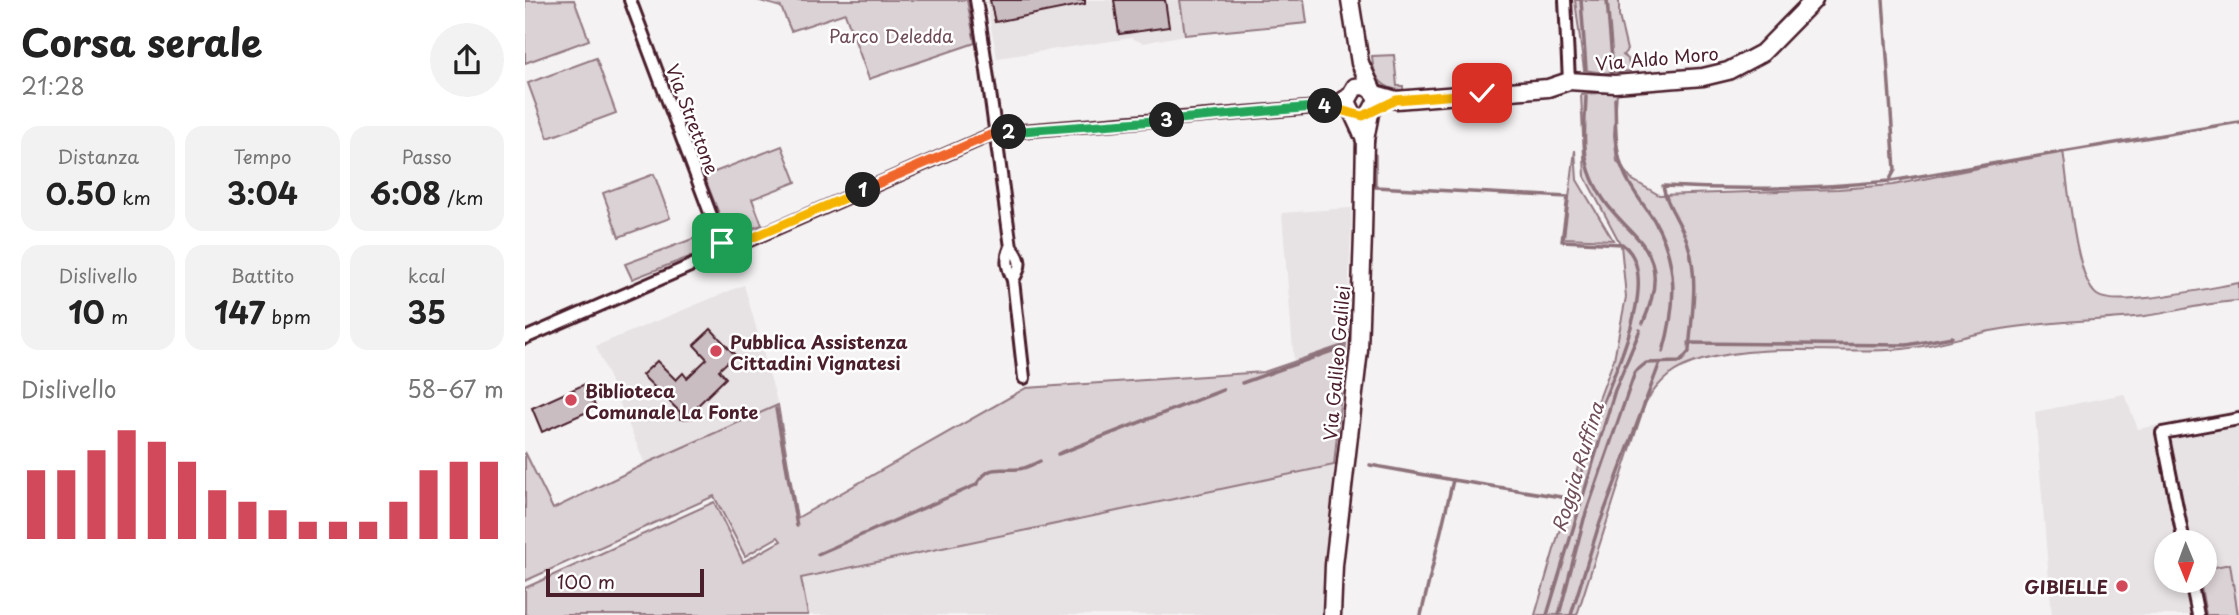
<!DOCTYPE html>
<html lang="it">
<head>
<meta charset="utf-8">
<style>
  :root { --surface:#fff; --page:#f2f2f2; --text:#222; --muted:#767676; --accent:#d1495b }
  body { margin:0; font-family:"Playpen Sans",sans-serif; background:var(--page); color:var(--text); height:100vh; display:flex; flex-direction:column; font-size:26px; white-space:nowrap }
  * { box-sizing:border-box; margin:0 }
  p { font-size:23px; color:var(--muted) }
  .icon { flex:none; width:38px; height:38px; fill:none; stroke:currentColor; stroke-width:2; stroke-linecap:round; stroke-linejoin:round }
  .map { position:relative; flex:1; overflow:hidden }
  .panel { display:flex; flex-direction:column; background:var(--surface); width:525px }
  .panel>* { flex:none }
  .needle { width:46px; rotate:179deg }
  .buttons { position:absolute; left:1629px; top:530px; display:grid; gap:14px }
  .buttons a { display:grid; place-items:center; width:63px; height:63px; border-radius:50%; background:var(--surface); box-shadow:0 4px 10px #0003; font-size:35px }
  .scale { position:absolute; left:21px; bottom:18px; width:158px; box-sizing:border-box; padding-left:7px; border:4px solid #4a1f2b; border-top:0; font-size:19px; line-height:24px; white-space:nowrap; color:#4a1f2b; -webkit-text-stroke:5px #fff; paint-order:stroke }
  .pin { position:absolute; display:grid; place-items:center; width:60px; height:60px; color:#fff; margin:-30px; border-radius:14px; box-shadow:0 4px 10px #0006 }
  .km { position:absolute; width:35px; height:35px; margin:-18px; border-radius:50%; background:#222; color:#fff; font-size:19px; line-height:35px; text-align:center }
  .round { display:grid; place-items:center; flex:none; width:74px; height:74px; border-radius:37px; background:var(--page) }
  .summary { display:flex; align-items:center; justify-content:space-between; height:119px; padding:0 21px }
  h1 { font-size:38px; font-weight:700; line-height:52px }
  .figures { display:grid; grid-template-columns:repeat(3,1fr); gap:10px; height:119px; padding:7px 21px }
  .figures div { display:grid; align-content:center; border-radius:18px; background:var(--page); text-align:center }
  .figures b { font-size:30px; font-weight:700 }
  .figures small { font-size:19px; font-weight:400 }
  .figures p { font-size:19px }
  .chart { height:196px; padding:14px 21px }
  .chart p { display:flex; justify-content:space-between }
  .chart svg { width:100%; height:126px; margin-top:7px; stroke:var(--accent); stroke-width:6 }
  main { display:flex; flex:1; min-height:0 }
  .map>svg:first-child { display:block }
  .built { fill:#e7e2e3; fill-rule:evenodd }
  .green { fill:#dbd2d5; stroke:#927880; stroke-width:2 }
  .lines { fill:none; stroke-linecap:round; stroke-linejoin:round }
  .stream { stroke:#8d727a; stroke-width:3.5 }
  .building { fill:#cabdc1; stroke:#4a1f2b; stroke-width:2 }
  .street-casing { stroke:#4a1f2b; stroke-width:16 }
  .secondary-casing { stroke:#4a1f2b; stroke-width:21 }
  .street { stroke:#fff; stroke-width:10 }
  .secondary { stroke:#fff; stroke-width:16 }
  .split-1-casing { stroke:#fff; stroke-width:14 }
  .split-2-casing { stroke:#fff; stroke-width:14 }
  .split-3-casing { stroke:#fff; stroke-width:14 }
  .split-4-casing { stroke:#fff; stroke-width:14 }
  .split-5-casing { stroke:#fff; stroke-width:14 }
  .split-1 { stroke:#f5b400; stroke-width:9 }
  .split-2 { stroke:#f0652b; stroke-width:9 }
  .split-3 { stroke:#22a559; stroke-width:9 }
  .split-4 { stroke:#22a559; stroke-width:9 }
  .split-5 { stroke:#f5b400; stroke-width:9 }
  .poi-dot { fill:#d1495b; stroke:#fff; stroke-width:2.5 }
  .labels { text-anchor:middle; dominant-baseline:central; stroke-width:5; stroke-linejoin:round; paint-order:stroke }
  .park-label { font-size:18px; fill:#6e4c56; stroke:#fff }
  .street-label { font-size:18px; fill:#4a1f2b; stroke:#fff }
  .poi-label { font-size:18px; font-weight:bold; fill:#4a1f2b; stroke:#fff; text-anchor:start }
  .water-label { font-size:19px; font-style:italic; fill:#714f59; stroke:#fff }
</style>
</head>
<body>
<main>
<section class="panel">
<div class="summary"><div><h1>Corsa serale</h1><p>21:28</p></div><a class="round"><svg class="icon" aria-label="share" viewBox="0 0 24 24"><path d="M12 15V3M7 8l5-5 5 5M5 13v7h14v-7"/></svg></a></div>
<div class="figures">
<div><p>Distanza</p><b>0.50<small> km</small></b></div>
<div><p>Tempo</p><b>3:04</b></div>
<div><p>Passo</p><b>6:08<small> /km</small></b></div>
</div>
<div class="figures">
<div><p>Dislivello</p><b>10<small> m</small></b></div>
<div><p>Battito</p><b>147<small> bpm</small></b></div>
<div><p>kcal</p><b>35</b></div>
</div>
<div class="chart"><p><span>Dislivello</span>58–67 m</p>
<svg viewBox="0 0 160 44" preserveAspectRatio="none"><path d="M5 44V20M15 44V20M25 44V13M35 44V6M45 44V10M55 44V17M65 44V27M75 44V31M85 44V34M95 44V38M105 44V38M115 44V38M125 44V31M135 44V20M145 44V17M155 44V17"/></svg>
</div>
</section>
<div class="map">
<svg width="1714" height="615" viewBox="0 0 1714 615">
  <rect width="100%" height="100%" fill="#f4f2f2"/>
  <filter id="ink" filterUnits="userSpaceOnUse"><feTurbulence type="fractalNoise" baseFrequency=".0143" numOctaves="2"/><feDisplacementMap in="SourceGraphic" scale="14" xChannelSelector="R" yChannelSelector="G"/><feConvolveMatrix kernelMatrix="1 2 1 2 8 2 1 2 1" color-interpolation-filters="sRGB"/></filter>
  <g filter="url(#ink)">
    <g class="built">
      <polygon points="461,0 779,0 782,23 660,35 618,43 606,38 472,58"/>
      <polygon points="827,208 821,344 769,362 757,213"/>
      <polygon points="219,285 253,405 120,464 71,346"/>
      <path d="M1599 394 1613 429 1714 410V615H1527L1510 412ZM1642 542H1680V581H1642Z"/>
      <polygon points="809,465 799,615 283,615 275,578"/>
    </g>
    <g class="green">
      <polygon points="49,0 64,40 0,63 0,1"/>
      <polygon points="232,0 442,0 450,43 344,79 320,13 266,31 256,7"/>
      <polygon points="655,0 779,0 782,23 660,35"/>
      <polygon points="1050,0 1094,0 1094,16 1102,50 1098,55 1103,59 1105,71 1079,73 1059,70"/>
      <path d="M869 55 872 86H878V90C857 90 848 77 847 56Z"/>
      <polygon points="71,58 91,113 23,138 3,83"/>
      <path d="M1092 92 1089 135 1092 161 1106 179 1134 195 1313 189 1368 185 1538 151C1543 181 1550 279 1572 295 1591 309 1688 287 1714 283V301C1682 302 1651 312 1620 316 1572 321 1524 321 1477 329 1443 334 1412 346 1378 349 1311 355 1243 342 1177 360 1148 368 1136 379 1120 403L1052 615H1010L1068 415 1089 359 1101 297 1096 245 1060 177 1056 94Z"/>
      <polygon points="257,146 271,182 227,199 237,225 203,236 179,176"/>
      <polygon points="1050,150 1052,180 1088,240 1039,238"/>
      <polygon points="129,174 145,218 94,237 78,193"/>
      <polygon points="181,234 181,246 175,253 107,279 100,264"/>
      <polygon points="821,344 809,465 276,578 283,615 0,615 0,588 189,502 218,562 256,541 253,537 220,556 189,496 0,581 0,452 28,509 120,464 253,405 272,518 501,388 739,372"/>
      <polygon points="1705,564 1713,615 1681,615 1675,581 1680,581 1680,569"/>
    </g>
    <g class="lines">
      <g class="stream">
        <polyline points="1056,0 1061,69"/>
        <polyline points="1082,0 1088,71"/>
        <path d="M1061 97C1060 123 1056 153 1067 178 1092 240 1155 238 1118 323"/>
        <path d="M1090 99C1091 122 1089 148 1098 170 1105 189 1118 203 1129 220 1154 263 1151 306 1138 352"/>
        <path d="M850 155V187L1043 197 1037 241 1097 244C1140 275 1086 377 1073 416 1064 443 1057 471 1049 499L928 480 896 615"/>
        <polyline points="1366,181 1714,122"/>
        <polyline points="1164,343 1382,345 1427,337"/>
        <path d="M1164 350C1167 314 1174 276 1162 241 1155 221 1142 207 1138 186 1214 190 1289 189 1364 181L1370 170 1358 0"/>
        <polyline points="717,383 818,347"/>
        <polyline points="251,409 272,526"/>
        <polyline points="533,454 698,390"/>
        <polyline points="845,465 928,480"/>
        <path d="M293 554 451 485C465 463 473 471 493 469 500 469 509 464 515 461"/>
        <polyline points="1022,615 1090,390 1115,330"/>
        <polyline points="1034,615 1059,519 1110,372 1121,363 1155,362 1164,352"/>
        <polyline points="1046,615 1073,528 1134,365"/>
      </g>
    </g>
    <g class="building">
      <polygon points="465,0 560,0 560,4 470,22"/>
      <polygon points="589,0 640,0 644,27 594,34"/>
      <polygon points="186,329 210,355 194,370 201,378 166,412 166,418 155,419 155,412 117,375 132,361 151,380 158,373 162,378 182,359 169,345"/>
      <polygon points="60,384 71,408 17,432 7,408"/>
    </g>
    <g class="lines">
      <defs>
        <g id="street">
          <polyline points="105,0 199,250"/>
          <path d="M451 0C465 82 474 164 486 247 497 259 497 266 488 280"/>
          <polyline points="1040,0 1044,81"/>
          <path d="M486 247C480 259 482 267 488 280L499 378"/>
          <polyline points="0,338 470,133 805,106 823,94"/>
          <polyline points="1659,542 1637,433 1714,419"/>
          <polyline points="1666,581 1673,615"/>
        </g>
        <g id="secondary">
          <polyline points="825,0 835,63 852,100 845,113 840,140"/>
          <polyline points="850,94 871,100 1023,88 1044,81 1090,84 1178,77 1203,71 1237,53 1289,0"/>
          <polyline points="807,615 809,565 834,350 838,234 840,140 822,101 830,87 838,86 846,89"/>
        </g>
      </defs>
      <use href="#street" class="street-casing"/>
      <use href="#secondary" class="secondary-casing"/>
      <use href="#street" class="street"/>
      <use href="#secondary" class="secondary"/>
    </g>
  </g>
  <g class="lines" filter="url(#ink)">
    <defs>
      <polyline id="split-1" points="197,243 199,250 338,190"/>
      <polyline id="split-2" points="338,190 470,133 484,132"/>
      <polyline id="split-3" points="484,132 642,120"/>
      <polyline id="split-4" points="642,120 800,106"/>
      <polyline id="split-5" points="800,106 838,116 871,100 957,93"/>
    </defs>
    <use href="#split-1" class="split-1-casing"/>
    <use href="#split-2" class="split-2-casing"/>
    <use href="#split-3" class="split-3-casing"/>
    <use href="#split-4" class="split-4-casing"/>
    <use href="#split-5" class="split-5-casing"/>
    <use href="#split-1" class="split-1"/>
    <use href="#split-2" class="split-2"/>
    <use href="#split-3" class="split-3"/>
    <use href="#split-4" class="split-4"/>
    <use href="#split-5" class="split-5"/>
  </g>
  <g class="poi-dot">
    <circle cx="191" cy="351" r="7"/>
    <circle cx="46" cy="400" r="7"/>
    <circle cx="1597" cy="586" r="7"/>
  </g>
  <g class="labels">
    <g class="park-label">
      <text x="366" y="35">Parco Deledda</text>
    </g>
    <g class="street-label">
      <text transform="translate(1132 58) rotate(-5)">Via Aldo Moro</text>
      <text transform="translate(168 119) rotate(69)">Via Strettone</text>
      <text transform="translate(811 363) rotate(-85)">Via Galileo Galilei</text>
    </g>
    <g class="poi-label">
      <text x="205" y="341">Pubblica Assistenza<tspan x="205" dy="21">Cittadini Vignatesi</tspan></text>
      <text x="60" y="390">Biblioteca<tspan x="60" dy="21">Comunale La Fonte</tspan></text>
      <text x="1583" y="586" text-anchor="end">GIBIELLE</text>
    </g>
    <g class="water-label">
      <text transform="translate(1052 467) rotate(-73)">Roggia Ruffina</text>
    </g>
  </g>
</svg>
<div class="buttons">
<a><svg class="needle" viewBox="-14 -14 28 28"><path d="M0-13l5 13h-10z" fill="#e53935"/><path d="M0 13l5-13h-10z" fill="#767676"/></svg></a>
</div>
<div class="scale">100 m</div>
<div class="pin" style="left:197px;top:243px;background:#1e9e55"><svg class="icon" aria-label="arrive" viewBox="0 0 24 24"><path d="M6 21V4h12l-3 4 3 4H6"/></svg></div>
<div class="pin" style="left:957px;top:93px;background:#d93025"><svg class="icon" aria-label="check" viewBox="0 0 24 24"><path d="M5 12l5 5 9-10"/></svg></div>
<b class="km" style="left:338px;top:190px">1</b>
<b class="km" style="left:484px;top:132px">2</b>
<b class="km" style="left:642px;top:120px">3</b>
<b class="km" style="left:800px;top:106px">4</b>
</div>
</main>
</body>
</html>
